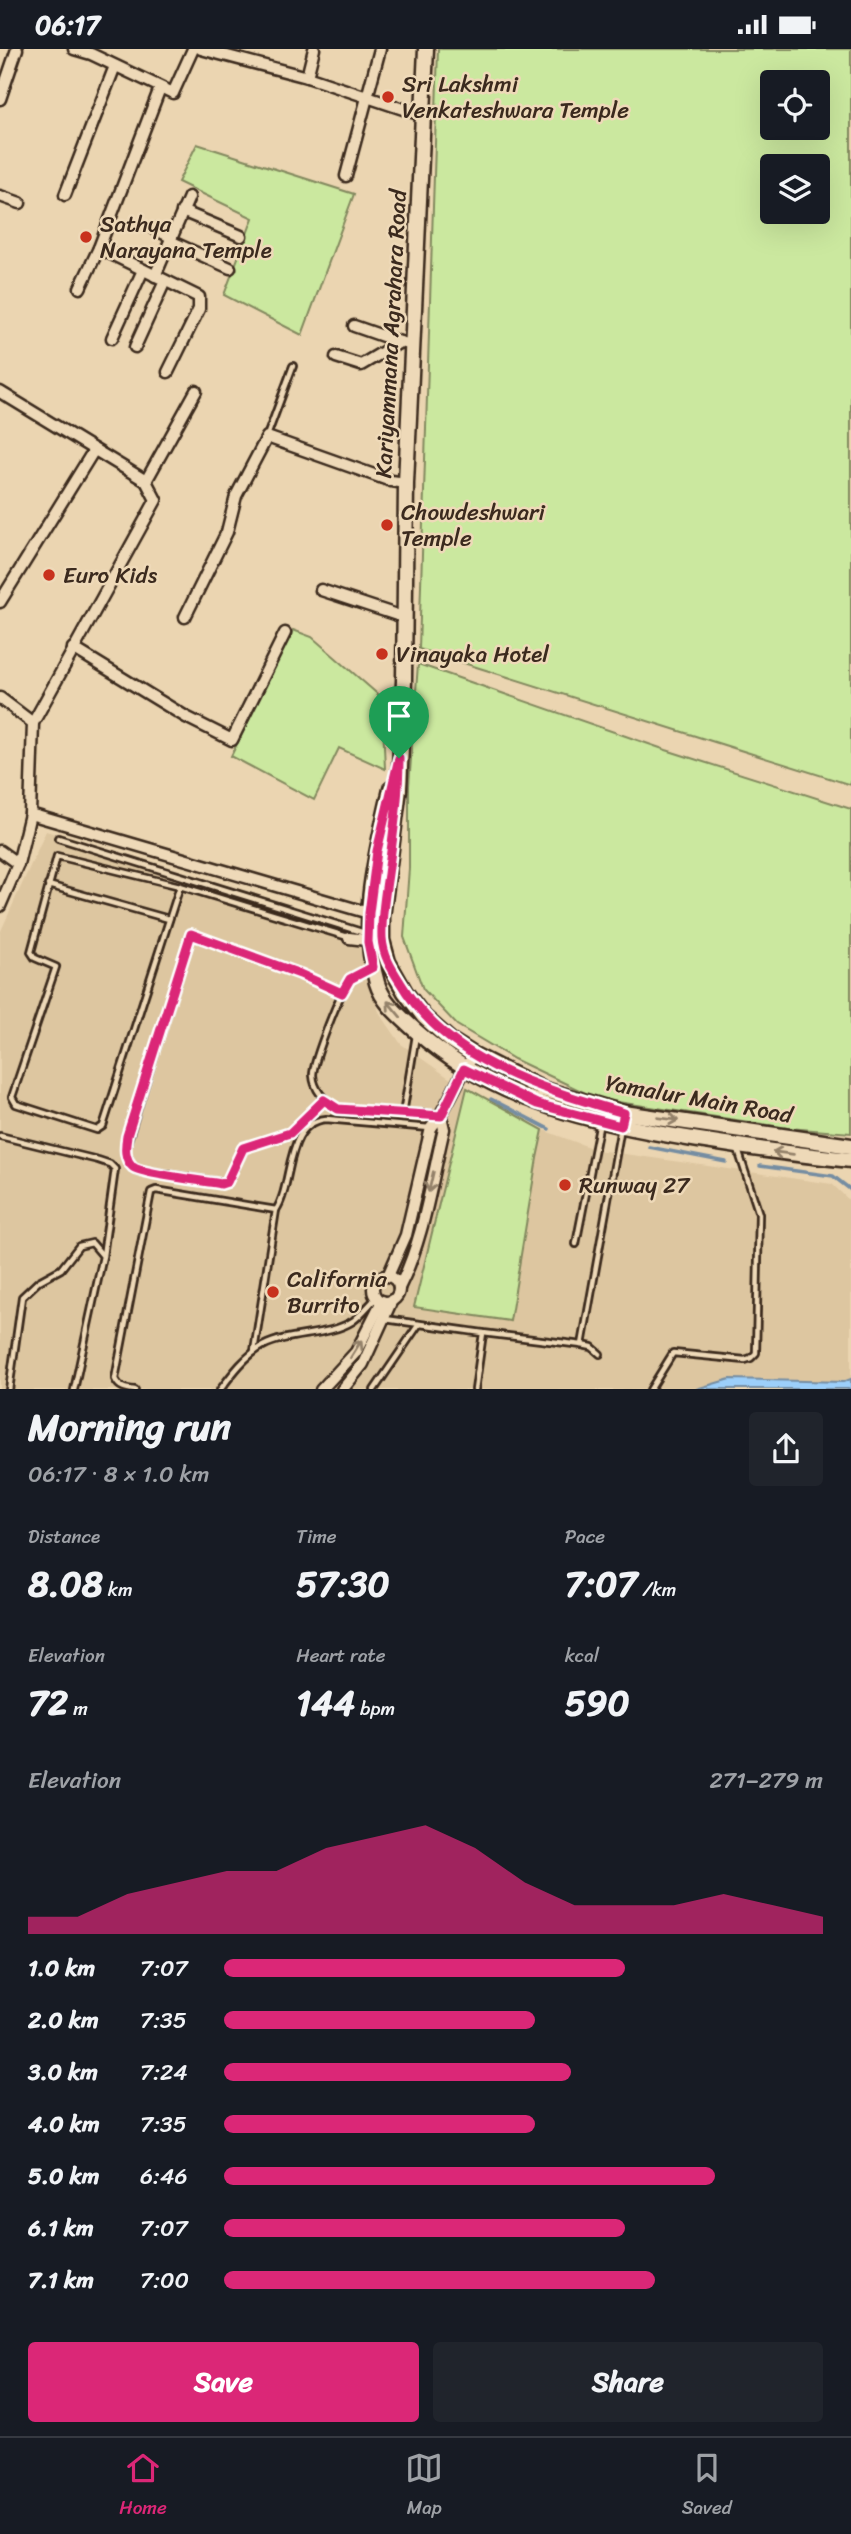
<!DOCTYPE html>
<html lang="en">
<head>
<meta charset="utf-8">
<style>
  :root { --surface:#171b24; --page:#20242c; --text:#f1f3f6; --muted:#9ea1a6; --line:#363941; --accent:#db2777 }
  body { margin:0; font-family:Sriracha,sans-serif; background:var(--page); color:var(--text); height:100vh; display:flex; flex-direction:column; font-size:26px; white-space:nowrap }
  * { box-sizing:border-box; margin:0 }
  p { font-size:23px; color:var(--muted) }
  .icon { flex:none; width:38px; height:38px; fill:none; stroke:currentColor; stroke-width:2; stroke-linecap:round; stroke-linejoin:round }
  .map { position:relative; height:1340px; overflow:hidden }
  .details { display:flex; flex-direction:column; background:var(--surface); flex:1 }
  .details>* { flex:none }
  .buttons { position:absolute; left:760px; top:21px; display:grid; gap:14px }
  .buttons a { display:grid; place-items:center; width:70px; height:70px; border-radius:7px; background:var(--surface); box-shadow:0 7px 28px #0002; font-size:35px }
  .pin { position:absolute; display:grid; place-items:center; width:60px; height:60px; color:#fff; margin:-72px -30px; border-radius:50% 50% 50% 0; rotate:-45deg; box-shadow:0 0 7px #0007 }
  .pin .icon { rotate:45deg }
  .round { display:grid; place-items:center; flex:none; width:74px; height:74px; border-radius:7px; background:var(--page) }
  .summary { display:flex; align-items:center; justify-content:space-between; height:119px; padding:0 28px }
  h1 { font-size:38px; font-weight:700; line-height:52px }
  .figures { display:grid; grid-template-columns:repeat(3,1fr); gap:10px; height:119px; padding:7px 28px }
  .figures div { display:grid; align-content:center }
  .figures b { font-size:35px; font-weight:700 }
  .figures small { font-size:19px; font-weight:400 }
  .figures p { font-size:19px }
  .chart { height:196px; padding:14px 28px }
  .chart p { display:flex; justify-content:space-between }
  .chart svg { width:100%; height:126px; margin-top:7px; fill:var(--accent); opacity:.7 }
  .primary-button { display:flex; gap:14px; margin-top:auto; padding:14px 28px }
  .primary-button a { flex:1; height:80px; border-radius:7px; background:var(--accent); color:#fff; font-size:28px; font-weight:700; line-height:80px; text-align:center }
  .primary-button a+a { background:var(--page); color:var(--text) }
  ul { padding:0 28px; list-style:none; font-size:23px }
  li { display:grid; grid-template-columns:112px 84px 1fr; align-items:center; height:52px }
  li i { height:18px; border-radius:9px; background:var(--accent) }
  .status { display:flex; justify-content:space-between; align-items:center; height:49px; padding:0 35px; background:var(--surface); direction:ltr }
  .status svg { height:19px; fill:currentColor }
  .dock { display:flex; justify-content:space-around; align-items:center; height:98px; border-top:2px solid var(--line); background:var(--surface); font-size:19px; color:var(--muted) }
  .dock a { display:grid; justify-items:center; gap:4px }
  .dock .current { color:var(--accent) }
  .map>svg:first-child { display:block }
  .built { fill:#ddc6a0 }
  .green { fill:#cbe89f; stroke:#83895e; stroke-width:2; fill-rule:evenodd }
  .water { fill:#9ccffa; stroke:#758da2; stroke-width:2 }
  .lines { fill:none; stroke-linecap:round; stroke-linejoin:round }
  .stream { stroke:#758da2; stroke-width:3.5 }
  .lane-casing { stroke:#3b2a1e; stroke-width:10 }
  .street-casing { stroke:#3b2a1e; stroke-width:15 }
  .secondary-casing { stroke:#3b2a1e; stroke-width:19 }
  .lane { stroke:#eed9b8; stroke-width:4.5 }
  .street { stroke:#eed9b8; stroke-width:10 }
  .secondary { stroke:#eed9b8; stroke-width:14 }
  .oneway { stroke:#94826b }
  .route-casing { stroke:#fff; stroke-width:14 }
  .route { stroke:#db2777; stroke-width:9 }
  .poi-dot { fill:#c8321e; stroke:#eed9b8; stroke-width:2.5 }
  .labels { text-anchor:middle; dominant-baseline:central; stroke-width:5; stroke-linejoin:round; paint-order:stroke }
  .poi-label { font-size:23px; fill:#3b2a1e; stroke:#eed9b8; text-anchor:start }
  .street-label { font-size:23px; fill:#3b2a1e; stroke:#eed9b8 }
</style>
</head>
<body>
<div class="status"><b>06:17</b><svg viewBox="0 0 49 12"><path d="M0 12V9h3v3zM5 12V6h3v6zM10 12V3h3v9zM15 12V0h3v12zM26 1h20v11H26zM47 4h2v5h-2z"/></svg></div>
<div class="map">
<svg width="851" height="1341" viewBox="0 0 851 1341">
  <rect width="100%" height="100%" fill="#ebd5b1"/>
  <filter id="ink" filterUnits="userSpaceOnUse"><feTurbulence type="fractalNoise" baseFrequency=".0143" numOctaves="2"/><feDisplacementMap in="SourceGraphic" scale="14" xChannelSelector="R" yChannelSelector="G"/><feConvolveMatrix kernelMatrix="1 2 1 2 8 2 1 2 1" color-interpolation-filters="sRGB"/></filter>
  <g filter="url(#ink)">
    <polygon class="built" points="46,782 355,877 379,963 401,995 452,1031 548,1083 597,1101 832,1135 851,1153 851,1330 843,1333 730,1330 696,1341 0,1341 0,884"/>
    <g class="green">
      <path d="M438 0H851V736L419 600ZM772 33H817V79H772ZM772 117H817V163H772Z"/>
      <polygon points="197,95 354,145 302,286 224,246 253,169 178,133"/>
      <polygon points="293,581 312,588 382,649 385,720 339,699 314,751 231,707"/>
      <polygon points="418,615 666,701 851,760 851,1084 788,1079 598,1050 514,1010 457,976 423,940 404,888 409,819 409,737"/>
      <polygon points="467,1039 543,1081 537,1109 510,1272 414,1258"/>
    </g>
    <polygon class="water" points="730,1330 843,1333 851,1330 851,1340 696,1340"/>
    <g class="lines">
      <g class="stream">
        <polyline points="491,1050 549,1080"/>
        <polyline points="649,1098 726,1113"/>
        <polyline points="760,1117 833,1127 851,1141"/>
      </g>
      <defs>
        <g id="lane">
          <polyline points="267,387 293,317"/>
          <polyline points="58,789 368,885"/>
          <polyline points="48,836 169,870"/>
          <polyline points="180,837 103,1077 97,1081 16,1055 12,1048 56,918 35,909 31,903 57,807 180,837 348,888"/>
          <path d="M361 924C358 926 354 927 351 929 342 937 313 1013 313 1026 314 1042 326 1053 339 1060L440 1066"/>
          <polyline points="324,1051 290,1084 244,1099 227,1133 221,1134 137,1121 131,1116 125,1101 191,885 300,925 342,944"/>
          <polyline points="403,1065 416,986"/>
          <polyline points="0,1087 98,1111 110,1115 115,1120 103,1207"/>
          <path d="M276 1161C294 1134 284 1074 326 1070L430 1079"/>
          <polyline points="576,1195 600,1073"/>
          <polyline points="385,1270 483,1284 475,1341"/>
          <polyline points="483,1284 582,1296"/>
          <polyline points="600,1305 592,1298 582,1296 621,1078"/>
          <polyline points="9,1341 22,1248 39,1232 61,1220 79,1197 92,1194 103,1207 74,1341"/>
          <path d="M135 1341C126 1340 119 1339 115 1330L151 1143 156 1141 276 1161 254 1302"/>
          <path d="M220 1341C232 1325 245 1307 263 1297 290 1283 328 1288 353 1272 361 1266 369 1256 376 1249"/>
          <polyline points="374,1341 419,1275"/>
          <polyline points="650,1341 673,1304 745,1311 751,1309 756,1304 759,1165 738,1101"/>
        </g>
        <g id="street">
          <polyline points="74,0 91,5 173,44 193,0"/>
          <polyline points="201,0 307,28 424,67"/>
          <polyline points="307,28 314,0"/>
          <polyline points="0,50 17,0"/>
          <polyline points="346,127 380,0"/>
          <polyline points="65,146 115,17"/>
          <polyline points="0,147 20,154"/>
          <polyline points="182,162 241,187"/>
          <polyline points="154,180 171,188"/>
          <polyline points="170,192 230,219"/>
          <polyline points="99,199 199,248 199,260 168,323"/>
          <polyline points="155,227 189,148"/>
          <polyline points="80,239 99,199 160,39"/>
          <polyline points="354,277 400,293"/>
          <polyline points="112,289 143,221"/>
          <polyline points="135,298 165,232"/>
          <polyline points="336,308 361,316 400,293 413,296"/>
          <polyline points="0,343 146,432 156,451 33,674 30,765 18,815 0,857"/>
          <polyline points="146,432 196,342"/>
          <polyline points="321,541 403,568"/>
          <polyline points="0,553 94,401"/>
          <polyline points="185,568 227,483 236,447 267,388 391,432 406,434"/>
          <polyline points="73,599 186,668 232,691 285,584"/>
          <polyline points="0,649 33,674"/>
          <polyline points="30,765 372,865"/>
          <polyline points="0,802 18,815"/>
          <polyline points="349,889 375,892"/>
          <path d="M388 1227 406 1186 431 1079C449 1057 457 1029 474 1006"/>
          <circle cx="386" cy="1240" r="13"/>
          <path d="M399 1239C424 1190 431 1133 444 1080L441 1067"/>
          <polyline points="321,1341 356,1303 382,1252"/>
          <polyline points="342,1341 363,1315 392,1251"/>
        </g>
        <g id="secondary">
          <polyline points="426,0 406,434 404,632 399,740 382,868 382,891 388,913 405,943 424,968 450,991 474,1006 542,1040 624,1064 851,1097"/>
          <path d="M391 740C377 803 358 870 377 934 383 954 401 968 416 982 495 1053 597 1075 699 1091 749 1099 800 1106 851 1111"/>
        </g>
      </defs>
      <use href="#lane" class="lane-casing"/>
      <use href="#street" class="street-casing"/>
      <use href="#secondary" class="secondary-casing"/>
      <use href="#lane" class="lane"/>
      <use href="#street" class="street"/>
      <use href="#secondary" class="secondary"/>
    </g>
    <defs><path id="oneway-shaft" d="M-6 0H5M1.5-3L5.5 0L1.5 3" fill="none" stroke-width="1.6" stroke-linecap="round" stroke-linejoin="round" transform="scale(1.75)"/></defs>
    <g class="oneway">
      <use href="#oneway-shaft" transform="translate(394 960) rotate(-130)"/>
      <use href="#oneway-shaft" transform="translate(668 1070) rotate(8)"/>
      <use href="#oneway-shaft" transform="translate(783 1104) rotate(-173)"/>
      <use href="#oneway-shaft" transform="translate(431 1133) rotate(103)"/>
      <use href="#oneway-shaft" transform="translate(356 1300) rotate(-58)"/>
    </g>
  </g>
  <g class="lines" filter="url(#ink)">
    <defs>
      <path id="route" d="M399 709C399 748 393 786 388 825 385 846 381 868 382 889 383 906 391 919 400 933 447 1013 540 1039 624 1064L621 1077 537 1055 464 1020 441 1067 338 1060 324 1051 290 1084 243 1099 227 1133 221 1135C206 1132 142 1125 133 1118 124 1110 125 1098 127 1087L191 885 300 925 342 944 350 930 373 918 368 893 369 864 377 802Z"/>
    </defs>
    <use href="#route" class="route-casing"/>
    <use href="#route" class="route"/>
  </g>
  <g class="poi-dot">
    <circle cx="388" cy="48" r="7"/>
    <circle cx="86" cy="188" r="7"/>
    <circle cx="387" cy="476" r="7"/>
    <circle cx="49" cy="526" r="7"/>
    <circle cx="382" cy="605" r="7"/>
    <circle cx="565" cy="1136" r="7"/>
    <circle cx="273" cy="1243" r="7"/>
  </g>
  <g class="labels">
    <g class="poi-label">
      <text x="402" y="35">Sri Lakshmi<tspan x="402" dy="26">Venkateshwara Temple</tspan></text>
      <text x="100" y="175">Sathya<tspan x="100" dy="26">Narayana Temple</tspan></text>
      <text x="401" y="463">Chowdeshwari<tspan x="401" dy="26">Temple</tspan></text>
      <text x="63" y="526">Euro Kids</text>
      <text x="396" y="605">Vinayaka Hotel</text>
      <text x="579" y="1136">Runway 27</text>
      <text x="287" y="1230">California<tspan x="287" dy="26">Burrito</tspan></text>
    </g>
    <g class="street-label">
      <text transform="translate(391 285) rotate(-87)">Kariyammana Agrahara Road</text>
      <text transform="translate(699 1050) rotate(10)">Yamalur Main Road</text>
    </g>
  </g>
</svg>
<div class="buttons">
<a><svg class="icon" aria-label="locate" viewBox="0 0 24 24"><circle cx="12" cy="12" r="6"/><path d="M12 2v4M12 18v4M2 12h4M18 12h4"/></svg></a>
<a><svg class="icon" aria-label="layers" viewBox="0 0 24 24"><path d="M12 4l9 5-9 5-9-5zM3 14l9 5 9-5"/></svg></a>
</div>
<div class="pin" style="left:399px;top:709px;background:#1e9e55"><svg class="icon" aria-label="arrive" viewBox="0 0 24 24"><path d="M6 21V4h12l-3 4 3 4H6"/></svg></div>
</div>
<section class="details">
<div class="summary"><div><h1>Morning run</h1><p>06:17 · 8 × 1.0 km</p></div><a class="round"><svg class="icon" aria-label="share" viewBox="0 0 24 24"><path d="M12 15V3M7 8l5-5 5 5M5 13v7h14v-7"/></svg></a></div>
<div class="figures">
<div><p>Distance</p><b>8.08<small> km</small></b></div>
<div><p>Time</p><b>57:30</b></div>
<div><p>Pace</p><b>7:07<small> /km</small></b></div>
</div>
<div class="figures">
<div><p>Elevation</p><b>72<small> m</small></b></div>
<div><p>Heart rate</p><b>144<small> bpm</small></b></div>
<div><p>kcal</p><b>590</b></div>
</div>
<div class="chart"><p><span>Elevation</span>271–279 m</p>
<svg viewBox="0 0 160 44" preserveAspectRatio="none"><path d="M0 44V38L10 38L20 30L30 26L40 22L50 22L60 14L70 10L80 6L90 14L100 26L110 34L120 34L130 34L140 30L150 34L160 38V44z"/></svg>
</div>
<ul>
<li><b>1.0 km</b>7:07<i style="width:67%"></i></li>
<li><b>2.0 km</b>7:35<i style="width:52%"></i></li>
<li><b>3.0 km</b>7:24<i style="width:58%"></i></li>
<li><b>4.0 km</b>7:35<i style="width:52%"></i></li>
<li><b>5.0 km</b>6:46<i style="width:82%"></i></li>
<li><b>6.1 km</b>7:07<i style="width:67%"></i></li>
<li><b>7.1 km</b>7:00<i style="width:72%"></i></li>
</ul>
<div class="primary-button"><a>Save</a><a>Share</a></div>
</section>
<nav class="dock">
<a class="current"><svg class="icon" aria-label="home" viewBox="0 0 24 24"><path d="M3 11l9-7 9 7M6 9v11h12V9"/></svg>Home</a>
<a><svg class="icon" aria-label="map" viewBox="0 0 24 24"><path d="M3 6l6-2 6 2 6-2v14l-6 2-6-2-6 2zM9 4v14M15 6v14"/></svg>Map</a>
<a><svg class="icon" aria-label="saved" viewBox="0 0 24 24"><path d="M7 4h10v16l-5-4-5 4z"/></svg>Saved</a>
</nav>
</body>
</html>
